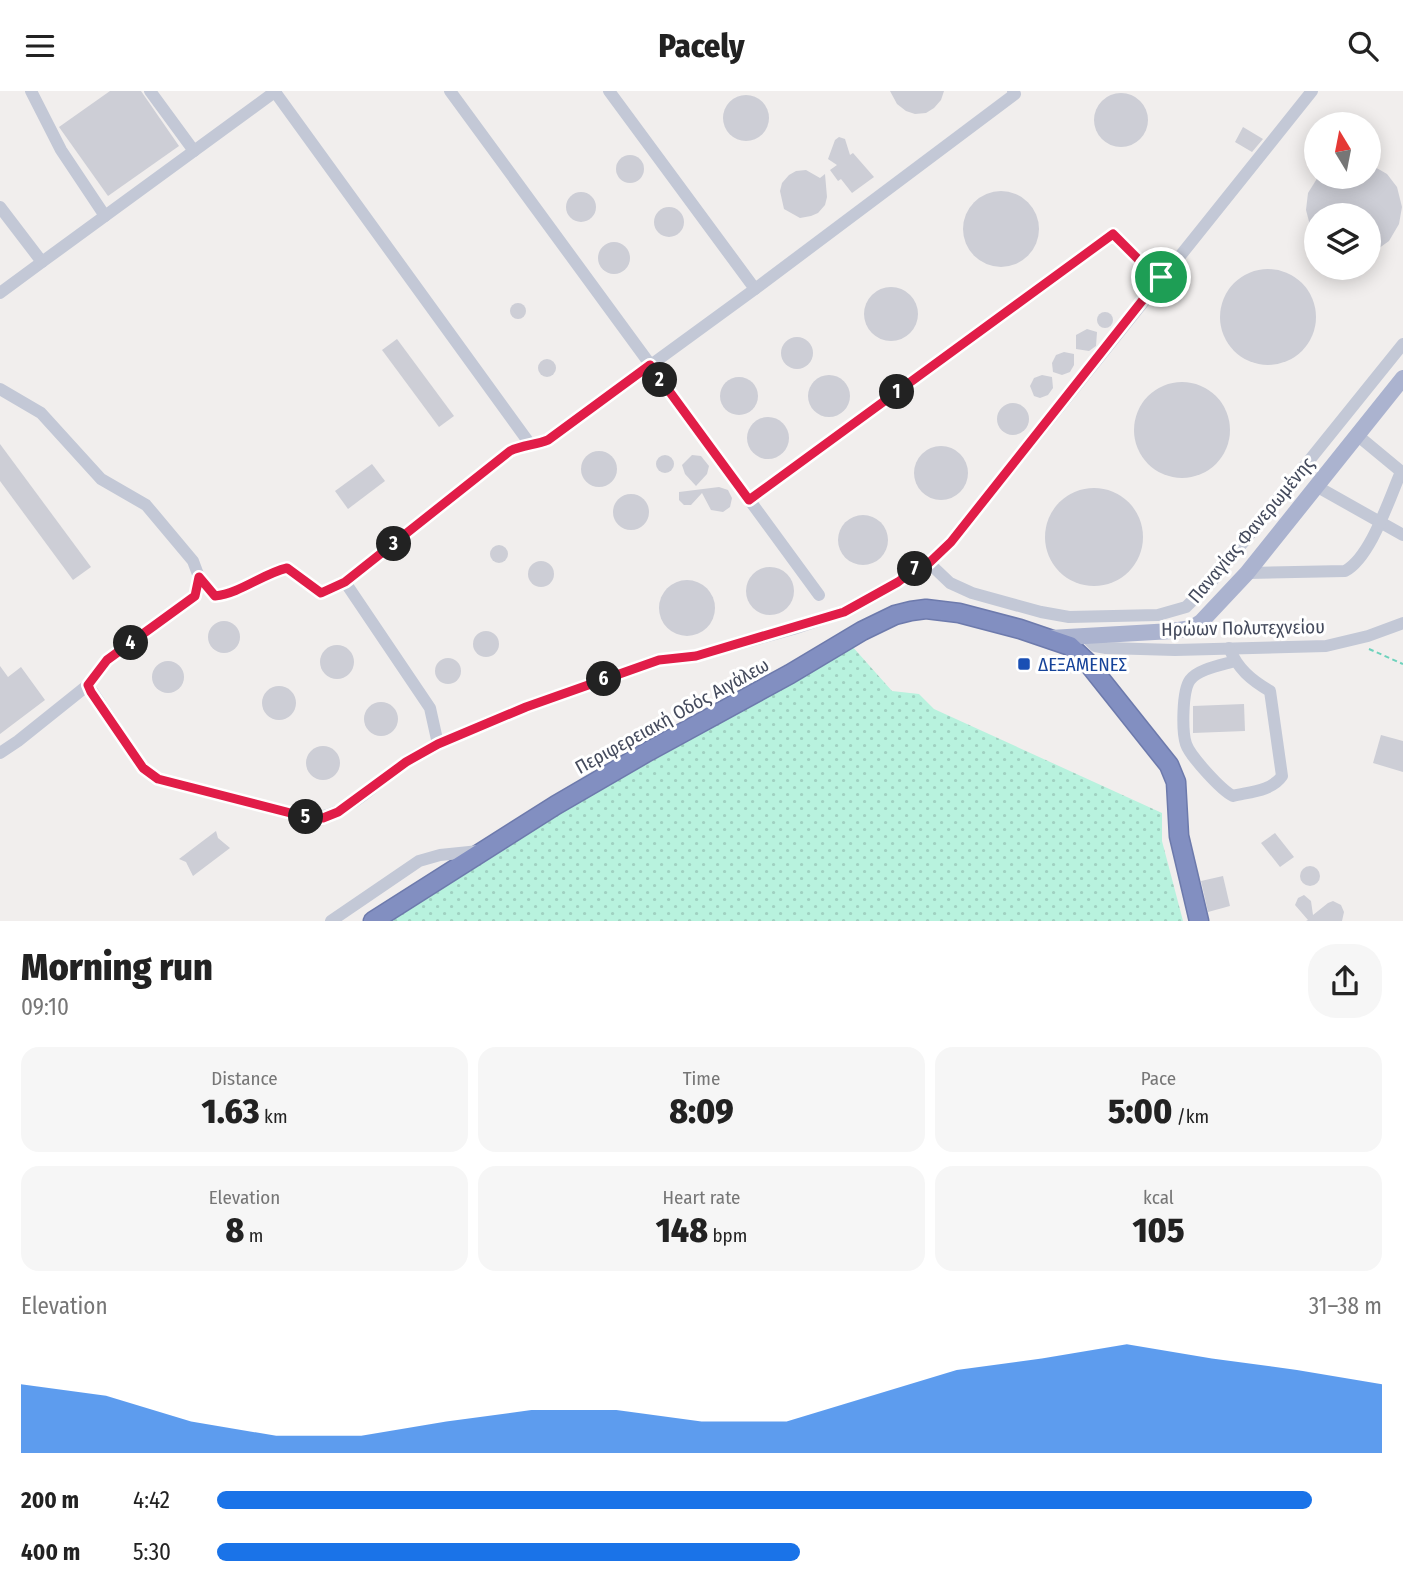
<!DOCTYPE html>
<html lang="en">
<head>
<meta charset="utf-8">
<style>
  :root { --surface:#fff; --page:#f6f6f6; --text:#222; --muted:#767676; --accent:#1a73e8 }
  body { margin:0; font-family:"Fira Sans Condensed",sans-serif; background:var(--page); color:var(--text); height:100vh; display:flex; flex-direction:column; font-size:26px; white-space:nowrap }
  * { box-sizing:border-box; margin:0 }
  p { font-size:23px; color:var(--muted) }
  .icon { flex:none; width:38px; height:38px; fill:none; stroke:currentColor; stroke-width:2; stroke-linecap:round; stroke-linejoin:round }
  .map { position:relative; height:830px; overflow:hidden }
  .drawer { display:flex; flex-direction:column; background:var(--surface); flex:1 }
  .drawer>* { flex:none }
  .needle { width:46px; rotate:350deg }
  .buttons { position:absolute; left:1304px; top:21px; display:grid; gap:14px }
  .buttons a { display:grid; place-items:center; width:77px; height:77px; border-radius:50%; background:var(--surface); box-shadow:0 4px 18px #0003; font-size:35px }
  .pin { position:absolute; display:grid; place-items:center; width:60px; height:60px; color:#fff; margin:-30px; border:4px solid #fff; border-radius:50%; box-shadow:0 2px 7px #0007 }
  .km { position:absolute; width:35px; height:35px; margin:-18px; border-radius:50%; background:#222; color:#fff; font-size:19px; line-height:35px; text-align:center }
  .round { display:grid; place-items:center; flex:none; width:74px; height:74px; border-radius:28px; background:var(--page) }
  .summary { display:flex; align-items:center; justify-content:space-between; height:119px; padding:0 21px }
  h1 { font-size:38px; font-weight:800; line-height:52px }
  .metrics { display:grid; grid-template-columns:repeat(3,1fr); gap:10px; height:119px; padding:7px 21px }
  .metrics div { display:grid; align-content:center; border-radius:18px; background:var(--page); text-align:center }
  .metrics b { font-size:35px; font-weight:800 }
  .metrics small { font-size:19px; font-weight:400 }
  .metrics p { font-size:19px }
  .chart { height:196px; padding:14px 21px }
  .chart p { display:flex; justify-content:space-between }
  .chart svg { width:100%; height:126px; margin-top:7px; fill:var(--accent); opacity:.7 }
  ul { padding:0 21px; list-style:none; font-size:23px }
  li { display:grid; grid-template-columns:112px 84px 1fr; align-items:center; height:52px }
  li i { height:18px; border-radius:9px; background:var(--accent) }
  header { display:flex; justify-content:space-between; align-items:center; height:91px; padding:0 21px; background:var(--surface); font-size:32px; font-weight:800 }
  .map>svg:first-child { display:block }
  .grass { fill:url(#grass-dots) }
  .building { fill:#cdced6 }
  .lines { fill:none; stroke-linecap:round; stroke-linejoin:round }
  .highway-casing { stroke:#6d7aac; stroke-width:21 }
  .path { stroke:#6ed2bc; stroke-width:2; stroke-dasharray:5 3.5; stroke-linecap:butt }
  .minor { stroke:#c3c8d6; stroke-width:12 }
  .major { stroke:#abb3cf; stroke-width:16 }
  .highway { stroke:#828fc1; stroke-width:18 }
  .route-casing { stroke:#fff; stroke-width:14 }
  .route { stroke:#e11d48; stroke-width:9 }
  .transit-dot { fill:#1a4fb4; stroke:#fff; stroke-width:2.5 }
  .labels { text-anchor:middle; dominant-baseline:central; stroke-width:6; stroke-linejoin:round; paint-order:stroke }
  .street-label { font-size:19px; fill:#454b5d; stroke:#fff }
  .transit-label { font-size:19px; fill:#164399; stroke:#fff; text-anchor:start }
</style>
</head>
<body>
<header><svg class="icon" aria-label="menu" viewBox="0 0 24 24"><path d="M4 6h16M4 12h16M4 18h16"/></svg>Pacely<svg class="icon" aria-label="search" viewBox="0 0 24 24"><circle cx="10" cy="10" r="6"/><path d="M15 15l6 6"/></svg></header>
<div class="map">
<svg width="1403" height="830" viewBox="0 0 1403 830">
  <defs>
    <pattern id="grass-dots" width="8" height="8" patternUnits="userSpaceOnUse" patternTransform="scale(1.75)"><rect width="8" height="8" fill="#b8f2de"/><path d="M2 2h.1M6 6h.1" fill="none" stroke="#a0d1c1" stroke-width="1.8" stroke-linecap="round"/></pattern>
  </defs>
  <rect width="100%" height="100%" fill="#f1eeed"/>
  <polygon class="grass" points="851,554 892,600 919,603 934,618 1162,722 1162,750 1183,830 389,830 550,727 722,631"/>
  <g class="building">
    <polygon points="110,0 141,0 179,55 108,105 59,36"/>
    <polygon points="890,0 944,0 941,9 934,17 926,22 915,23 906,20 897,13"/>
    <circle cx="1121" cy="29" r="27"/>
    <circle cx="746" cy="27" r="23"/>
    <polygon points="1243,36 1263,48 1252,61 1235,51"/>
    <polygon points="839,46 845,48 850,64 853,62 874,86 852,102 841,88 838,90 830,79 837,74 828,68 835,49"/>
    <circle cx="630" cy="78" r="14"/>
    <polygon points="1368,72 1387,83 1397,96 1402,116 1399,133 1389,150 1375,160 1368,162 1368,124 1316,124 1316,146 1313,146 1306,119 1308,102 1318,86 1368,86"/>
    <polygon points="806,79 820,87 825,83 827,106 825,114 818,122 811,125 800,127 784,118 780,100 782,92 789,84 796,80"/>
    <circle cx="1001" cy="138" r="38"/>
    <circle cx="581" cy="116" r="15"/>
    <circle cx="669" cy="131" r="15"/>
    <circle cx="614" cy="167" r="16"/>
    <circle cx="1268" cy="226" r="48"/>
    <circle cx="891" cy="223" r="27"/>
    <circle cx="518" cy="220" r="8"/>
    <circle cx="1105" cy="229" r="8"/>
    <polygon points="1087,238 1097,241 1096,255 1089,260 1076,258 1076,244"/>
    <circle cx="797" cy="262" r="16"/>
    <polygon points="397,248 454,325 439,336 382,259"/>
    <polygon points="1064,261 1074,263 1074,274 1070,281 1062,284 1053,281 1052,272 1056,264"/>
    <circle cx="547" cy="277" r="9"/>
    <circle cx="829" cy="305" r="21"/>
    <polygon points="1042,284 1052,286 1053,297 1048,304 1040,307 1034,305 1030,295 1034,287"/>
    <circle cx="739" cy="305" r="19"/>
    <circle cx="1182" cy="339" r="48"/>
    <circle cx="1013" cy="328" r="16"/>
    <circle cx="768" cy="347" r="21"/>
    <polygon points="0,353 91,476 73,489 0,390"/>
    <circle cx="941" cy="382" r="27"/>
    <circle cx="599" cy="378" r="18"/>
    <circle cx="665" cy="373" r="9"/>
    <polygon points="692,364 701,365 709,375 707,383 696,395 685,383 682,374"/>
    <polygon points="372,373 385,390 348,418 335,400"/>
    <polygon points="719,396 728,399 732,407 730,416 723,421 711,419 702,402 691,414 684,414 679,409 679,401"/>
    <circle cx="1094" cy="446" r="49"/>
    <circle cx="631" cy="421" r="18"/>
    <circle cx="863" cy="449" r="25"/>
    <circle cx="499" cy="463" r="9"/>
    <circle cx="541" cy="483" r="13"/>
    <circle cx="770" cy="500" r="24"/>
    <circle cx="687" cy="517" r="28"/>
    <circle cx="224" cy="546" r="16"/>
    <circle cx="486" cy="553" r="13"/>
    <circle cx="337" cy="571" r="17"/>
    <circle cx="448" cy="580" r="13"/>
    <circle cx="168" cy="586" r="16"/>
    <polygon points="0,575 8,586 21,576 45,609 0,643"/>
    <circle cx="279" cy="612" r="17"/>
    <circle cx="381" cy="628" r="17"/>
    <polygon points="1244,613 1245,640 1193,642 1193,615"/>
    <polygon points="1381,644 1403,650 1403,681 1373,672"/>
    <circle cx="323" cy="672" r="17"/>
    <polygon points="216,740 218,747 230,757 193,785 186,771 179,768"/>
    <polygon points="1275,742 1294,766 1280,776 1261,752"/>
    <circle cx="1310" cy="785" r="10"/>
    <polygon points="1223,785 1230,815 1208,821 1201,790"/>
    <polygon points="1304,804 1311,810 1313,824 1328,812 1333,810 1341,814 1344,821 1342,830 1306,830 1308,829 1295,814 1298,807"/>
  </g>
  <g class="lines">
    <defs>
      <polyline id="highway" points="373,830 556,714 649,660 790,583 862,540 895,524 911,520 926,518 959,522 1020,538 1070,555 1087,571 1169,674 1176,691 1179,745 1199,830"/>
    </defs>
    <use href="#highway" class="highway-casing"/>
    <polyline class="path" points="1369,558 1403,573"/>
    <g class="minor">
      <polyline points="31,0 61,59 105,125"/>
      <polyline points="150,0 194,60"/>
      <polyline points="450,0 819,504"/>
      <polyline points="609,0 755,198"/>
      <polyline points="275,1 530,353 541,352 548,349 755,198 1015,3 1013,0"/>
      <polyline points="0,116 42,171 0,202"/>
      <polyline points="42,171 276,0"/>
      <path d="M0 298 41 322 101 388 146 414 193 470 199 486 215 505C241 502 262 483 287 477L321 502 345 491"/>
      <polyline points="1357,344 1403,382"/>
      <polyline points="1316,395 1403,444"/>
      <polyline points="749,409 1113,143 1141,171 1162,186"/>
      <polyline points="929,472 951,451 993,399 1312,0"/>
      <path d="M1247 482 1345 480C1371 466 1389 408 1401 381"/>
      <polyline points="1086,546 1095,555 1106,557 1175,559 1326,555 1368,545 1403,532"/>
      <path d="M1229 557C1238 578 1251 589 1270 600L1282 685C1272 700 1249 701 1233 705 1221 699 1190 665 1186 653 1182 641 1182 600 1190 589 1198 578 1222 574 1235 570"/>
      <path d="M88 594 143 677 158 688 310 727C346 726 376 692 404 672 415 664 426 659 438 653L430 617 345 491 510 360 530 353"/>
      <polyline points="438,653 526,616 659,569 696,565 793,538 844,521 898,491 919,475 929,472 950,492 972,502 1041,521 1069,526 1158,524 1186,516 1212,490 1403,253"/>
      <polyline points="0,662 18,650 88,594 107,569 195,505 199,486"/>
      <polyline points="331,830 419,770 440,764 479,760"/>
    </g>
    <polyline class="major" points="1050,547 1172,540 1192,537 1201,531 1247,482 1403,287"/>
    <use href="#highway" class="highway"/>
  </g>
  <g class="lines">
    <defs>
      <path id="route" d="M1113 143 1141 171 1161 186 951 451 929 472 919 475 898 491 844 521 696 565 659 569 526 616 438 653 406 671 338 721 323 727H310L158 688 143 677 91 601 88 594 107 569 195 505 199 486 215 505C241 502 262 483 287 477L321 502 345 491 510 360C522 354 536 354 548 349L650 274 749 409Z"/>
    </defs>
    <use href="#route" class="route-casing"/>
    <use href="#route" class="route"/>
  </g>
  <rect class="transit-dot" x="1017" y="566" width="14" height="14" rx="3.5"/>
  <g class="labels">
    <g class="street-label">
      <text transform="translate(1251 439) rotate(-50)">Παναγίας Φανερωμένης</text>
      <text transform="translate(1243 537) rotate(-1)">Ηρώων Πολυτεχνείου</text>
      <text transform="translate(672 625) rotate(-29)">Περιφερειακή Οδός Αιγάλεω</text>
    </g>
    <g class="transit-label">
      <text x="1038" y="573">ΔΕΞΑΜΕΝΕΣ</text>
    </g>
  </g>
</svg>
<div class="buttons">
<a><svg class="needle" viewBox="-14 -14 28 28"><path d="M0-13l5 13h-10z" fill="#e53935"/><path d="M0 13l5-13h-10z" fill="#767676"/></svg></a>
<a><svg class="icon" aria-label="layers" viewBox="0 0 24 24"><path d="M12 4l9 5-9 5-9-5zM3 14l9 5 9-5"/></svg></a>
</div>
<div class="pin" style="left:1161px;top:186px;background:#1e9e55"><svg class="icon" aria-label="arrive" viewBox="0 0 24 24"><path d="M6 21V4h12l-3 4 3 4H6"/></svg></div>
<b class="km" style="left:897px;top:301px">1</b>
<b class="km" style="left:660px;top:289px">2</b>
<b class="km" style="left:394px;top:453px">3</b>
<b class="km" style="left:131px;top:552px">4</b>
<b class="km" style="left:306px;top:726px">5</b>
<b class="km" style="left:604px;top:588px">6</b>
<b class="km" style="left:915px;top:478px">7</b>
</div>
<section class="drawer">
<div class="summary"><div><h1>Morning run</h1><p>09:10</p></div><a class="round"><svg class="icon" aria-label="share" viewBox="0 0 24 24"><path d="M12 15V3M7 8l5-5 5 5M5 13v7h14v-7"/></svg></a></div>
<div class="metrics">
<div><p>Distance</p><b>1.63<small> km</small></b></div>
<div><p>Time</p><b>8:09</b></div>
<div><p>Pace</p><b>5:00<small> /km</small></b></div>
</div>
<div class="metrics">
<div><p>Elevation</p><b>8<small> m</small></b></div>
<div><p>Heart rate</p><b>148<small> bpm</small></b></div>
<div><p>kcal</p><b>105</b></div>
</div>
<div class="chart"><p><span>Elevation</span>31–38 m</p>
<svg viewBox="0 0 160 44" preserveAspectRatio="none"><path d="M0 44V20L10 24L20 33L30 38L40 38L50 33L60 29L70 29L80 33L90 33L100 24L110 15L120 11L130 6L140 11L150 15L160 20V44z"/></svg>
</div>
<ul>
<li><b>200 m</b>4:42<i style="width:94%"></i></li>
<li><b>400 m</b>5:30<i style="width:50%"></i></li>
</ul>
</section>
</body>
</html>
